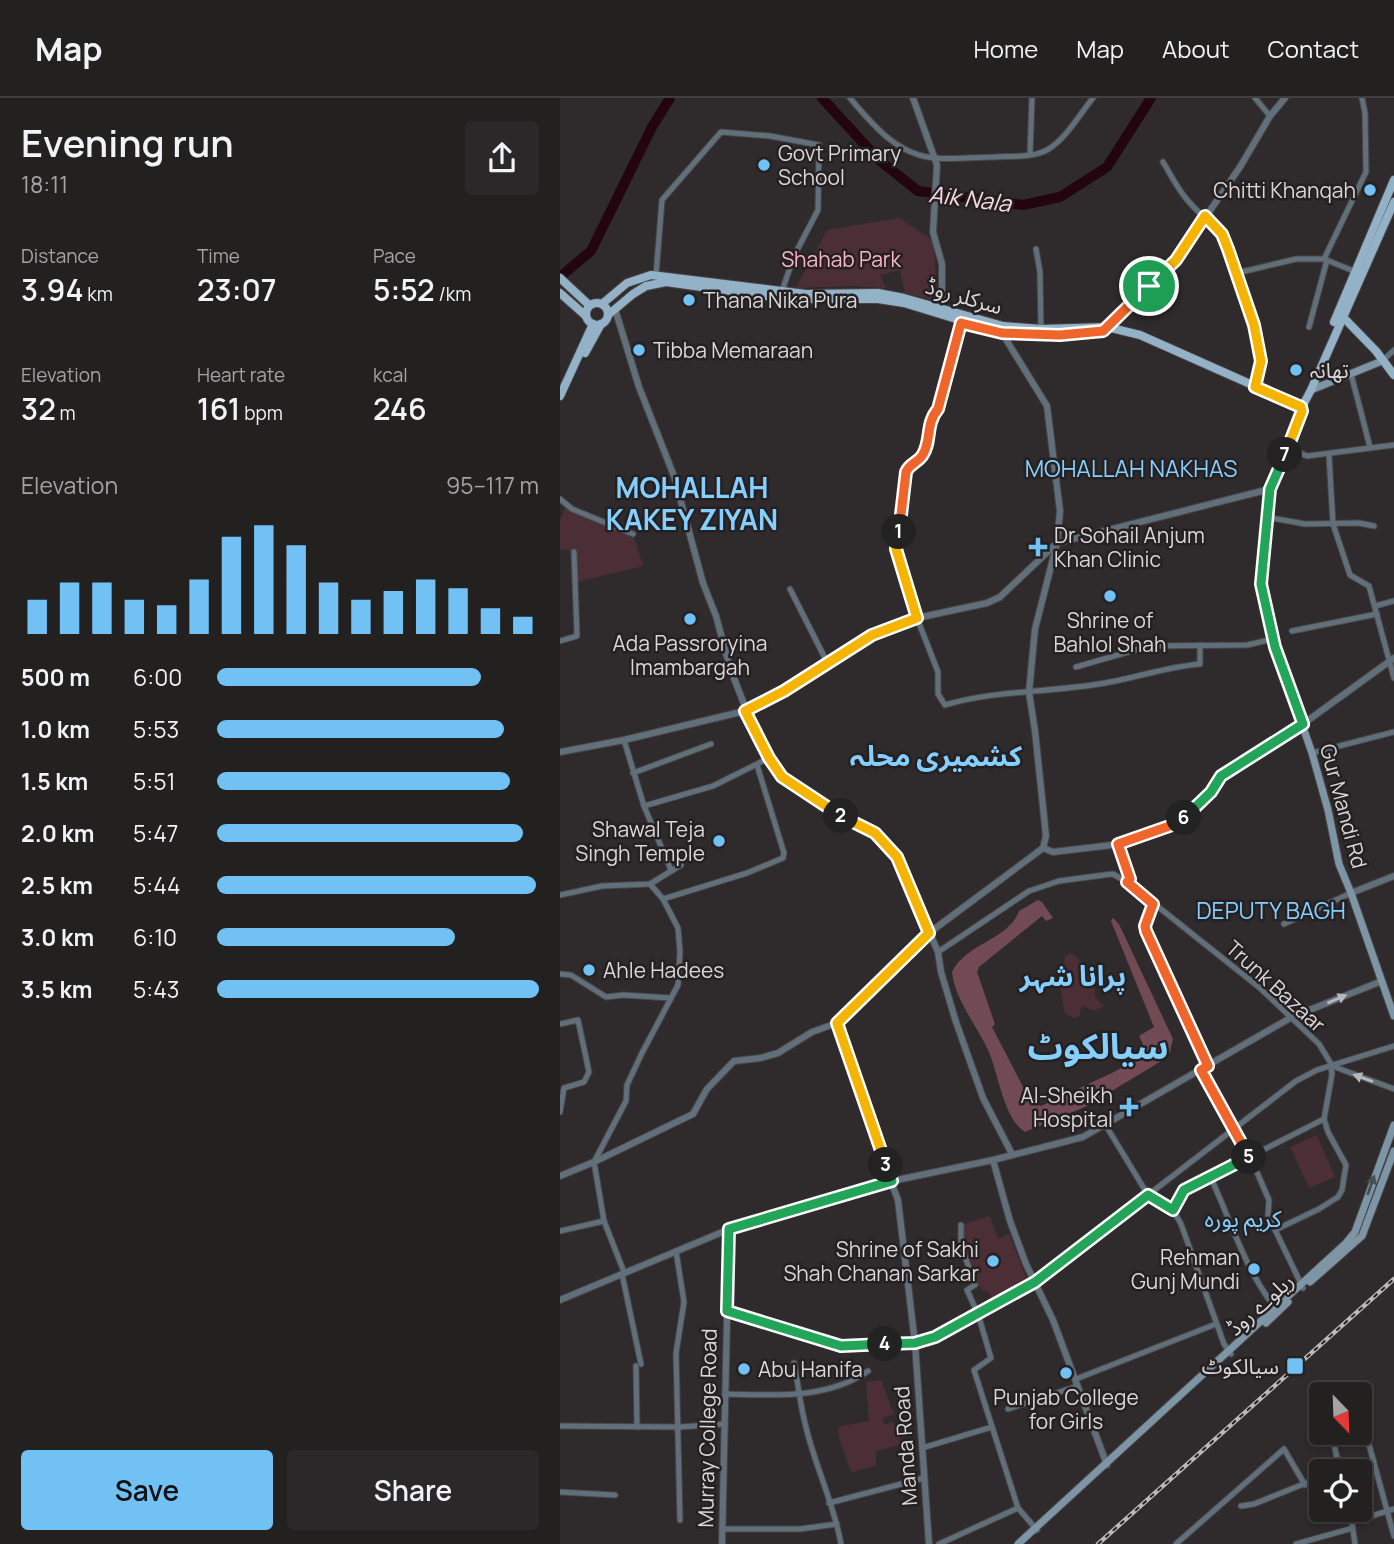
<!DOCTYPE html>
<html lang="en">
<head>
<meta charset="utf-8">
<style>
  :root { --surface:#232020; --page:#2b2829; --text:#f1f3f6; --muted:#a3a3a5; --line:#403e3e; --accent:#71c1f5 }
  body { margin:0; font-family:Manrope,"Noto Sans Arabic",sans-serif; background:var(--page); color:var(--text); height:100vh; display:flex; flex-direction:column; font-size:26px; white-space:nowrap }
  * { box-sizing:border-box; margin:0 }
  p { font-size:23px; color:var(--muted) }
  .icon { flex:none; width:38px; height:38px; fill:none; stroke:currentColor; stroke-width:2; stroke-linecap:round; stroke-linejoin:round }
  .map { position:relative; flex:1; overflow:hidden }
  .drawer { display:flex; flex-direction:column; background:var(--surface); width:560px }
  .drawer>* { flex:none }
  .needle { width:46px; rotate:157deg }
  .buttons { position:absolute; left:749px; top:1284px; display:grid; gap:14px }
  .buttons a { display:grid; place-items:center; width:63px; height:63px; border-radius:7px; background:var(--surface); box-shadow:0 4px 10px #0003,0 0 0 2px var(--line); font-size:35px }
  .pin { position:absolute; display:grid; place-items:center; width:60px; height:60px; color:#fff; margin:-30px; border:4px solid #fff; border-radius:50%; box-shadow:0 2px 7px #0007 }
  .km { position:absolute; width:35px; height:35px; margin:-18px; border-radius:50%; background:#222; color:#fff; font-size:19px; line-height:35px; text-align:center }
  .round { display:grid; place-items:center; flex:none; width:74px; height:74px; border-radius:7px; background:var(--page) }
  .headline { display:flex; align-items:center; justify-content:space-between; height:119px; padding:0 21px }
  h1 { font-size:38px; font-weight:600; line-height:52px }
  .figures { display:grid; grid-template-columns:repeat(3,1fr); gap:10px; height:119px; padding:7px 21px }
  .figures div { display:grid; align-content:center }
  .figures b { font-size:30px; font-weight:600 }
  .figures small { font-size:19px; font-weight:400 }
  .figures p { font-size:19px }
  .chart { height:196px; padding:14px 21px }
  .chart p { display:flex; justify-content:space-between }
  .chart svg { width:100%; height:126px; margin-top:7px; stroke:var(--accent); stroke-width:6 }
  .button { display:flex; gap:14px; margin-top:auto; padding:14px 21px }
  .button a { flex:1; height:80px; border-radius:7px; background:var(--accent); color:#111; font-size:28px; font-weight:600; line-height:80px; text-align:center }
  .button a+a { background:var(--page); color:var(--text) }
  ul { padding:0 21px; list-style:none; font-size:23px }
  li { display:grid; grid-template-columns:112px 84px 1fr; align-items:center; height:52px }
  li i { height:18px; border-radius:9px; background:var(--accent) }
  header { display:flex; align-items:center; gap:42px; box-sizing:border-box; height:98px; padding:0 35px; background:var(--surface); border-bottom:2px solid var(--line) }
  header strong { font-size:33px }
  nav { display:flex; gap:38px; margin-inline-start:auto; font-size:24px }
  main { display:flex; flex:1; min-height:0 }
  .map>svg:first-child { display:block }
  .green { fill:#4c2f36 }
  .forest { fill:#714a54 }
  .lines { fill:none; stroke-linecap:round; stroke-linejoin:round }
  .river { stroke:#22050e; stroke-width:10 }
  .minor-casing { stroke:#4a4647; stroke-width:7 }
  .tertiary-casing { stroke:#4a4647; stroke-width:8 }
  .secondary-casing { stroke:#4a4647; stroke-width:9 }
  .primary-casing { stroke:#4a4647; stroke-width:10 }
  .minor { stroke:#606f79; stroke-width:5 }
  .tertiary { stroke:#606f79; stroke-width:6 }
  .secondary { stroke:#7d95a5; stroke-width:7 }
  .primary { stroke:#93b2c7; stroke-width:8 }
  .rail-casing { stroke:#bcb8b9; stroke-width:4.5 }
  .rail { stroke:#252021; stroke-width:2; stroke-dasharray:5; stroke-linecap:butt }
  .oneway { fill:#b5b8bc }
  .oneway2 { fill:#484f56 }
  .split-1-casing { stroke:#fff; stroke-width:14 }
  .split-2-casing { stroke:#fff; stroke-width:14 }
  .split-3-casing { stroke:#fff; stroke-width:14 }
  .split-4-casing { stroke:#fff; stroke-width:14 }
  .split-5-casing { stroke:#fff; stroke-width:14 }
  .split-6-casing { stroke:#fff; stroke-width:14 }
  .split-7-casing { stroke:#fff; stroke-width:14 }
  .split-8-casing { stroke:#fff; stroke-width:14 }
  .split-1 { stroke:#f0652b; stroke-width:9 }
  .split-2 { stroke:#f5b400; stroke-width:9 }
  .split-3 { stroke:#f5b400; stroke-width:9 }
  .split-4 { stroke:#22a559; stroke-width:9 }
  .split-5 { stroke:#22a559; stroke-width:9 }
  .split-6 { stroke:#f0652b; stroke-width:9 }
  .split-7 { stroke:#22a559; stroke-width:9 }
  .split-8 { stroke:#f5b400; stroke-width:9 }
  .poi-dot { fill:#71c1f5; stroke:#252021; stroke-width:2.5 }
  .labels { text-anchor:middle; dominant-baseline:central; stroke-width:5; stroke-linejoin:round; paint-order:stroke }
  .poi-label { font-size:21px; fill:#dad7d8; stroke:#252021; text-anchor:start }
  .park-label { font-size:21px; fill:#fab5c5; stroke:#252021 }
  .street-label { font-size:21px; fill:#dad7d8; stroke:#252021 }
  .water-label { font-size:23px; font-style:italic; fill:#f8dbe1; stroke:#252021 }
  .neighbourhood-label { font-size:23px; fill:#85cfff; stroke:#252021 }
  .district-label { font-size:28px; font-weight:bold; fill:#85cfff; stroke:#252021 }
  .town-label { font-size:35px; font-weight:bold; fill:#85cfff; stroke:#252021 }
</style>
</head>
<body>
<header>
<strong>Map</strong>
<nav><a>Home</a><a>Map</a><a>About</a><a>Contact</a></nav>
</header>
<main>
<section class="drawer">
<div class="headline"><div><h1>Evening run</h1><p>18:11</p></div><a class="round"><svg class="icon" aria-label="share" viewBox="0 0 24 24"><path d="M12 15V3M7 8l5-5 5 5M5 13v7h14v-7"/></svg></a></div>
<div class="figures">
<div><p>Distance</p><b>3.94<small> km</small></b></div>
<div><p>Time</p><b>23:07</b></div>
<div><p>Pace</p><b>5:52<small> /km</small></b></div>
</div>
<div class="figures">
<div><p>Elevation</p><b>32<small> m</small></b></div>
<div><p>Heart rate</p><b>161<small> bpm</small></b></div>
<div><p>kcal</p><b>246</b></div>
</div>
<div class="chart"><p><span>Elevation</span>95–117 m</p>
<svg viewBox="0 0 160 44" preserveAspectRatio="none"><path d="M5 44V32M15 44V26M25 44V26M35 44V32M45 44V34M55 44V25M65 44V10M75 44V6M85 44V13M95 44V26M105 44V32M115 44V29M125 44V25M135 44V28M145 44V35M155 44V38"/></svg>
</div>
<ul>
<li><b>500 m</b>6:00<i style="width:82%"></i></li>
<li><b>1.0 km</b>5:53<i style="width:89%"></i></li>
<li><b>1.5 km</b>5:51<i style="width:91%"></i></li>
<li><b>2.0 km</b>5:47<i style="width:95%"></i></li>
<li><b>2.5 km</b>5:44<i style="width:99%"></i></li>
<li><b>3.0 km</b>6:10<i style="width:74%"></i></li>
<li><b>3.5 km</b>5:43<i style="width:100%"></i></li>
</ul>
<div class="button"><a>Save</a><a>Share</a></div>
</section>
<div class="map">
<svg width="834" height="1446" viewBox="0 0 834 1446">
  <rect width="100%" height="100%" fill="#2f2a2b"/>
  <g class="green">
    <polygon points="339,120 374,143 377,203 345,195 340,172 320,177 326,190 294,188 236,190 267,132"/>
    <polygon points="7,406 73,436 83,468 17,484 14,454 0,451 0,422"/>
    <path d="M512 855C526 868 537 881 535 900L544 908 533 913 523 908 520 912V918L515 920 505 916 501 894 505 858Z"/>
    <polygon points="757,1037 775,1079 749,1090 730,1049"/>
    <path d="M430 1118 438 1141 449 1136 466 1179 465 1183 432 1201 427 1192 424 1193C405 1179 401 1149 401 1127Z"/>
    <polygon points="321,1282 334,1316 323,1320 324,1327 333,1324 342,1346 316,1353 316,1368 291,1374 280,1343 278,1329 309,1323 306,1284"/>
  </g>
  <path class="forest" d="M478 802 482 804 493 820 486 823 482 818 419 869 417 874 435 926 432 929 471 1004 481 1008 554 974 587 955 579 938 594 929 551 823 553 820 559 826 613 941 610 954 603 962 527 1008 465 1034C443 1020 439 976 428 952 416 926 395 902 392 874 406 845 449 842 459 813Z"/>
  <g class="lines">
    <g class="river">
      <polyline points="262,0 319,62 358,93 463,107 500,99 547,69 591,0"/>
      <polyline points="0,179 31,153 92,29 110,0"/>
    </g>
    <defs>
      <g id="minor">
        <path d="M290 0C313 27 337 57 375 60 394 62 415 59 434 59 450 58 472 60 487 52 506 41 519 17 533 0"/>
        <polyline points="695,0 710,18"/>
        <polyline points="470,56 472,0"/>
        <path d="M603 64C611 77 619 94 630 105 646 123 657 127 668 151L699 247 701 263 695 289"/>
        <polyline points="476,151 480,174 481,234"/>
        <polyline points="764,161 806,74 805,15 802,0"/>
        <polyline points="677,175 736,161 764,161 796,174"/>
        <polyline points="96,177 102,102 161,34 210,38 259,47 258,112 234,158 222,193"/>
        <path d="M401 224 378 311C365 327 372 344 362 358 357 365 350 365 346 374L336 451 357 520 378 574V596L385 607C438 591 496 595 550 584 582 578 607 569 640 566V547"/>
        <polyline points="749,229 767,162"/>
        <polyline points="822,263 834,252"/>
        <polyline points="791,276 810,349"/>
        <polyline points="728,350 747,358 834,347"/>
        <polyline points="769,357 773,426 790,477 809,488 834,580"/>
        <polyline points="0,401 12,411 73,436"/>
        <polyline points="706,419 745,426 799,425 814,428"/>
        <polyline points="230,491 268,566"/>
        <polyline points="815,508 834,503"/>
        <polyline points="732,533 817,516"/>
        <polyline points="0,543 17,538 14,454"/>
        <polyline points="516,569 589,548 687,547 713,541"/>
        <polyline points="64,642 84,708 111,772"/>
        <polyline points="752,655 834,634"/>
        <polyline points="73,675 151,646"/>
        <polyline points="84,708 153,688 209,660"/>
        <polyline points="558,746 570,781 567,784"/>
        <polyline points="0,797 42,788 90,786 121,767"/>
        <polyline points="103,801 187,775 223,760 224,755 197,667"/>
        <polyline points="593,806 585,828 586,833 648,968"/>
        <polyline points="724,826 791,795"/>
        <polyline points="378,854 469,793 499,783 544,777 553,776 567,784 700,890 759,946 770,964 772,976 764,1021 768,1034 786,1067 782,1092 778,1099 759,1111 715,1132"/>
        <polyline points="0,876 11,877 46,899 63,897 111,900"/>
        <polyline points="0,926 18,922 29,974 24,984 4,990 0,1014"/>
        <polyline points="772,968 834,991"/>
        <polyline points="641,972 690,1058 709,1102 708,1117 743,1190"/>
        <polyline points="545,1026 588,1097 613,1112 621,1126 664,1246 671,1256"/>
        <path d="M650 1078C671 1123 685 1172 716 1211"/>
        <polyline points="613,1112 624,1092 764,1021"/>
        <polyline points="401,1127 401,1147 415,1187 407,1192 418,1216 431,1260 414,1272 458,1410 477,1432"/>
        <polyline points="0,1133 44,1123"/>
        <polyline points="116,1153 124,1204 116,1255 120,1422"/>
        <polyline points="64,1174 44,1123 34,1064 66,1003 67,987 82,955 118,887 120,854 118,830 103,801 90,786"/>
        <polyline points="62,1176 81,1266"/>
        <polyline points="167,1213 281,1248 355,1245 375,1239 475,1184 736,983 757,972 834,948"/>
        <path d="M234 1265C238 1285 240 1305 245 1325 254 1366 274 1405 281 1446"/>
        <polyline points="76,1268 77,1329"/>
        <polyline points="516,1281 656,1226"/>
        <path d="M165 1296C213 1297 266 1302 308 1273"/>
        <polyline points="448,1311 518,1288"/>
        <polyline points="802,1321 834,1438"/>
        <polyline points="0,1328 119,1329 164,1326"/>
        <polyline points="362,1350 432,1329"/>
        <polyline points="780,1374 774,1346 806,1337"/>
        <polyline points="0,1394 55,1397"/>
        <polyline points="269,1405 364,1380"/>
        <polyline points="681,1408 694,1406 761,1379"/>
        <polyline points="790,1412 795,1446"/>
        <polyline points="792,1424 834,1411"/>
        <polyline points="162,1431 240,1431 277,1426"/>
        <polyline points="379,1446 458,1410"/>
        <polyline points="616,1446 724,1351 745,1387"/>
        <polyline points="736,1446 793,1430"/>
      </g>
      <g id="tertiary">
        <polyline points="353,0 377,67 373,134 382,166 382,212"/>
        <polyline points="55,211 79,289 114,378 143,485 156,518 170,570 195,634 209,660 222,679 265,708 307,729 322,742 337,759 378,854 381,874 396,924 423,1000 452,1056"/>
        <polyline points="543,233 616,162 680,69 710,18 725,0"/>
        <polyline points="442,235 487,308 500,413 497,445 475,531 469,594 475,633 486,738 483,750"/>
        <polyline points="0,654 64,642 185,613 224,594 312,537 357,520 427,505 440,499 497,445 710,391"/>
        <polyline points="483,750 493,754 552,747 575,742 618,725 634,713 661,678 743,626 834,560"/>
        <polyline points="791,795 834,778"/>
        <polyline points="277,925 312,1034 338,1102 355,1245 369,1446"/>
        <polyline points="433,1062 450,1123 466,1166 493,1222 547,1367"/>
        <polyline points="0,1078 34,1064 133,1016 147,991 174,963 201,960 218,955 252,934 277,925 369,835 483,750"/>
        <polyline points="0,1202 184,1125 332,1083 433,1062 523,1039 732,919 822,883"/>
        <polyline points="162,1446 169,1131"/>
      </g>
      <g id="secondary">
        <polyline points="751,292 822,263"/>
        <polyline points="742,309 742,313 710,391 701,486 715,549 752,655 768,712 779,766 791,795 834,918"/>
        <polyline points="750,1184 802,1138 834,1053"/>
        <polyline points="706,1225 728,1204"/>
        <polyline points="458,1446 786,1145 795,1134 834,1027"/>
      </g>
      <g id="primary">
        <polyline points="0,180 29,207"/>
        <polyline points="0,195 26,218"/>
        <circle cx="37" cy="216" r="11"/>
        <polyline points="42,206 67,185 91,177 246,196 318,195 344,200 443,228 481,231 547,229 580,237 742,309 751,292 834,104"/>
        <polyline points="48,217 73,196 86,188 106,184 227,201 318,201 344,205 442,235 500,237 523,235"/>
        <polyline points="781,217 816,253 834,277"/>
        <polyline points="774,224 834,82"/>
        <polyline points="25,255 41,226"/>
        <polyline points="0,298 33,226"/>
      </g>
    </defs>
    <use href="#minor" class="minor-casing"/>
    <use href="#tertiary" class="tertiary-casing"/>
    <use href="#secondary" class="secondary-casing"/>
    <use href="#primary" class="primary-casing"/>
    <use href="#minor" class="minor"/>
    <use href="#tertiary" class="tertiary"/>
    <use href="#secondary" class="secondary"/>
    <use href="#primary" class="primary"/>
    <defs>
      <polyline id="rail" points="538,1446 834,1181"/>
    </defs>
    <use href="#rail" class="rail-casing"/>
    <use href="#rail" class="rail"/>
  </g>
  <defs><path id="oneway-solid" d="M-6-.8H1V-3.2L6.5 0L1 3.2V.8H-6Z" transform="scale(1.75)"/></defs>
  <g class="oneway">
    <use href="#oneway-solid" transform="translate(777 901) rotate(-23)"/>
    <use href="#oneway-solid" transform="translate(803 980) rotate(-160)"/>
  </g>
  <use class="oneway2" href="#oneway-solid" transform="translate(811 1087) rotate(-71)"/>
  <g class="lines">
    <defs>
      <path id="split-1" d="M339 434 346 374C350 365 357 365 362 358 372 344 365 326 378 311L401 225 442 235 500 237 543 233 589 188"/>
      <polyline id="split-2" points="281,718 222,679 209,660 185,613 224,593 312,537 357,520 336,451 339,434"/>
      <polyline id="split-3" points="281,718 315,735 337,759 369,835 277,925 326,1067"/>
      <polyline id="split-4" points="325,1246 281,1248 167,1213 169,1131 332,1083 326,1067"/>
      <polyline id="split-5" points="325,1246 355,1245 375,1239 475,1184 588,1097 613,1112 624,1092 689,1059"/>
      <polyline id="split-6" points="624,720 618,725 558,746 570,781 567,784 593,806 585,828 586,833 648,968 641,972 689,1059"/>
      <polyline id="split-7" points="624,720 651,694 661,678 743,626 715,549 701,486 710,391 725,357"/>
      <polyline id="split-8" points="589,188 616,162 645,118 662,136 668,151 694,227 701,263 695,289 741,309 742,313 725,357"/>
    </defs>
    <use href="#split-1" class="split-1-casing"/>
    <use href="#split-2" class="split-2-casing"/>
    <use href="#split-3" class="split-3-casing"/>
    <use href="#split-4" class="split-4-casing"/>
    <use href="#split-5" class="split-5-casing"/>
    <use href="#split-6" class="split-6-casing"/>
    <use href="#split-7" class="split-7-casing"/>
    <use href="#split-8" class="split-8-casing"/>
    <use href="#split-1" class="split-1"/>
    <use href="#split-2" class="split-2"/>
    <use href="#split-3" class="split-3"/>
    <use href="#split-4" class="split-4"/>
    <use href="#split-5" class="split-5"/>
    <use href="#split-6" class="split-6"/>
    <use href="#split-7" class="split-7"/>
    <use href="#split-8" class="split-8"/>
  </g>
  <g class="poi-dot">
    <circle cx="204" cy="67" r="7"/>
    <circle cx="810" cy="92" r="7"/>
    <circle cx="129" cy="202" r="7"/>
    <circle cx="79" cy="252" r="7"/>
    <circle cx="736" cy="272" r="7"/>
    <path d="M474.5 438.5h7v7h7v7h-7v7h-7v-7h-7v-7h7z"/>
    <circle cx="550" cy="498" r="7"/>
    <circle cx="130" cy="521" r="7"/>
    <circle cx="159" cy="743" r="7"/>
    <circle cx="29" cy="872" r="7"/>
    <path d="M565.5 998.5h7v7h7v7h-7v7h-7v-7h-7v-7h7z"/>
    <circle cx="433" cy="1163" r="7"/>
    <circle cx="694" cy="1171" r="7"/>
    <rect x="726" y="1259" width="18" height="18" rx="3.5"/>
    <circle cx="184" cy="1271" r="7"/>
    <circle cx="506" cy="1275" r="7"/>
  </g>
  <g class="labels">
    <g class="poi-label">
      <text x="218" y="55">Govt Primary<tspan x="218" dy="24">School</tspan></text>
      <text x="796" y="92" text-anchor="end">Chitti Khanqah</text>
      <text x="143" y="202">Thana Nika Pura</text>
      <text x="93" y="252">Tibba Memaraan</text>
      <text x="750" y="272">تھانہ</text>
      <text x="494" y="437">Dr Sohail Anjum<tspan x="494" dy="24">Khan Clinic</tspan></text>
      <text x="550" y="522" text-anchor="middle">Shrine of<tspan x="550" dy="24">Bahlol Shah</tspan></text>
      <text x="130" y="545" text-anchor="middle">Ada Passroryina<tspan x="130" dy="24">Imambargah</tspan></text>
      <text x="145" y="731" text-anchor="end">Shawal Teja<tspan x="145" dy="24">Singh Temple</tspan></text>
      <text x="43" y="872">Ahle Hadees</text>
      <text x="553" y="997" text-anchor="end">Al-Sheikh<tspan x="553" dy="24">Hospital</tspan></text>
      <text x="419" y="1151" text-anchor="end">Shrine of Sakhi<tspan x="419" dy="24">Shah Chanan Sarkar</tspan></text>
      <text x="680" y="1159" text-anchor="end">Rehman<tspan x="680" dy="24">Gunj Mundi</tspan></text>
      <text x="719" y="1268" text-anchor="end">سیالکوٹ</text>
      <text x="198" y="1271">Abu Hanifa</text>
      <text x="506" y="1299" text-anchor="middle">Punjab College<tspan x="506" dy="24">for Girls</tspan></text>
    </g>
    <g class="park-label">
      <text x="281" y="161">Shahab Park</text>
    </g>
    <g class="street-label">
      <text transform="translate(404 198) rotate(16)">سرکلر روڈ</text>
      <text transform="translate(784 708) rotate(75)">Gur Mandi Rd</text>
      <text transform="translate(716 888) rotate(42)">Trunk Bazaar</text>
      <text transform="translate(700 1206) rotate(-42)">ریلوے روڈ</text>
      <text transform="translate(147 1330) rotate(-89)">Murray College Road</text>
      <text transform="translate(345 1348) rotate(-94)">Manda Road</text>
    </g>
    <g class="water-label">
      <text transform="translate(410 100) rotate(7)">Aik Nala</text>
    </g>
    <g class="neighbourhood-label">
      <text x="571" y="370">MOHALLAH NAKHAS</text>
      <text x="711" y="812">DEPUTY BAGH</text>
      <text x="683" y="1120">کریم پورہ</text>
    </g>
    <g class="district-label">
      <text x="132" y="389">MOHALLAH<tspan x="132" dy="32">KAKEY ZIYAN</tspan></text>
      <text x="376" y="657">کشمیری محلہ</text>
      <text x="513" y="877">پرانا شہر</text>
    </g>
    <g class="town-label">
      <text x="538" y="948">سیالکوٹ</text>
    </g>
  </g>
</svg>
<div class="buttons">
<a><svg class="needle" viewBox="-14 -14 28 28"><path d="M0-13l5 13h-10z" fill="#e53935"/><path d="M0 13l5-13h-10z" fill="#a3a3a5"/></svg></a>
<a><svg class="icon" aria-label="locate" viewBox="0 0 24 24"><circle cx="12" cy="12" r="6"/><path d="M12 2v4M12 18v4M2 12h4M18 12h4"/></svg></a>
</div>
<div class="pin" style="left:589px;top:188px;background:#1e9e55"><svg class="icon" aria-label="arrive" viewBox="0 0 24 24"><path d="M6 21V4h12l-3 4 3 4H6"/></svg></div>
<b class="km" style="left:339px;top:434px">1</b>
<b class="km" style="left:281px;top:718px">2</b>
<b class="km" style="left:326px;top:1067px">3</b>
<b class="km" style="left:325px;top:1246px">4</b>
<b class="km" style="left:689px;top:1059px">5</b>
<b class="km" style="left:624px;top:720px">6</b>
<b class="km" style="left:725px;top:357px">7</b>
</div>
</main>
</body>
</html>
